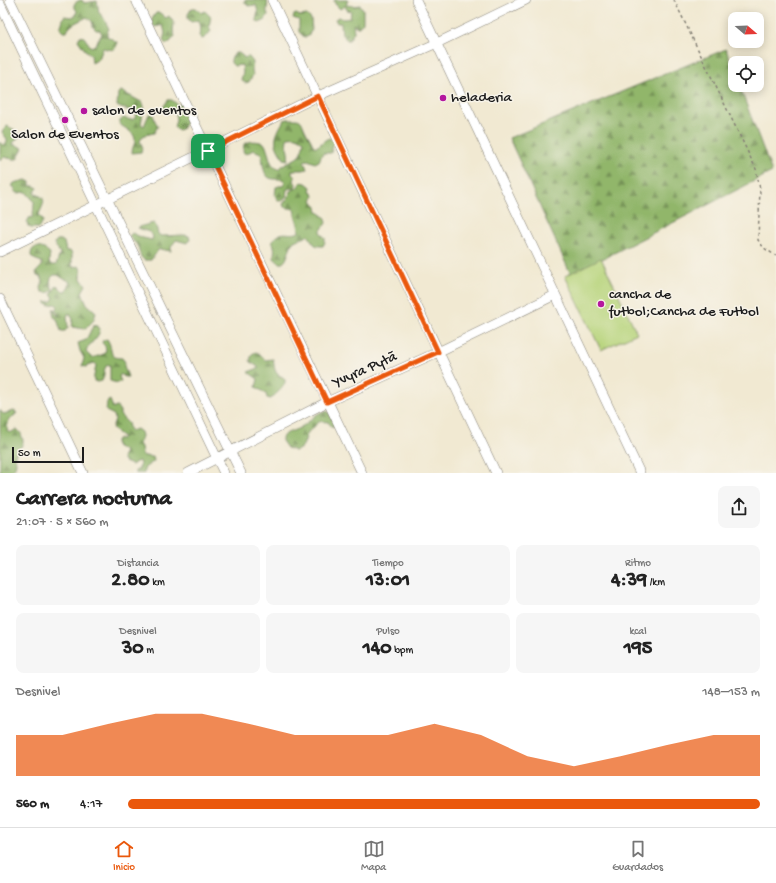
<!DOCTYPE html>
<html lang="es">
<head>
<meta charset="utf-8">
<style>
  :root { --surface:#fff; --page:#f6f6f6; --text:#222; --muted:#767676; --line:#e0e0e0; --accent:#ea580c }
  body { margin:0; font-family:"Gochi Hand",sans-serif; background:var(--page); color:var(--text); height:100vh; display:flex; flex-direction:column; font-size:15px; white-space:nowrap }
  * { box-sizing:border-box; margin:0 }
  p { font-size:13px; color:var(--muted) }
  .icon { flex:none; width:22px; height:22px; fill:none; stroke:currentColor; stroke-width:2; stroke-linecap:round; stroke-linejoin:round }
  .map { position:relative; height:473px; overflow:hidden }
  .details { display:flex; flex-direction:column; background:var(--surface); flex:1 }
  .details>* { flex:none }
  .needle { width:26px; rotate:109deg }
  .buttons { position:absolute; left:728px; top:12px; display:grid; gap:8px }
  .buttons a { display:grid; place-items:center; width:36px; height:36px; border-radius:8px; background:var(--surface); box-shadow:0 2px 10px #0003; font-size:20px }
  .scale { position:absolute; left:12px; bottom:10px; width:72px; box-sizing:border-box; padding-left:4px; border:2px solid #1c1c1c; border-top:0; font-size:11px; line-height:14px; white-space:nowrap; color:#1c1c1c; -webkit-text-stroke:3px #f7f3e8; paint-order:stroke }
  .pin { position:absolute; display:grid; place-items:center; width:34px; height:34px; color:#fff; margin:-17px; border-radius:8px; box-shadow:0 2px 6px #0006 }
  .round { display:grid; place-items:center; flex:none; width:42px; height:42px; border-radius:8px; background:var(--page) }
  .head { display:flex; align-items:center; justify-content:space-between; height:68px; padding:0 16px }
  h1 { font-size:22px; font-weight:700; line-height:30px }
  .stats { display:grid; grid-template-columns:repeat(3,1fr); gap:6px; height:68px; padding:4px 16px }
  .stats div { display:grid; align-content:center; border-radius:8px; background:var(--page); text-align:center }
  .stats b { font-size:20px; font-weight:700 }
  .stats small { font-size:11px; font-weight:400 }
  .stats p { font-size:11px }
  .chart { height:112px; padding:8px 16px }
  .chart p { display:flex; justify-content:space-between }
  .chart svg { width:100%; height:72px; margin-top:4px; fill:var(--accent); opacity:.7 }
  ul { padding:0 16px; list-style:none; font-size:13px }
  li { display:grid; grid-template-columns:64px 48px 1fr; align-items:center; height:30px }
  li i { height:10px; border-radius:5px; background:var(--accent) }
  .menu { display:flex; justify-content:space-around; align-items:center; height:56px; border-top:1px solid var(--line); background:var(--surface); font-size:11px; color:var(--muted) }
  .menu a { display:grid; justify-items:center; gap:2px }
  .menu .on { color:var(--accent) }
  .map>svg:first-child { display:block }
  .forest { fill:url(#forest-firs); stroke:#566944 }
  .garden { fill:#b7d47b; stroke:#6a784c }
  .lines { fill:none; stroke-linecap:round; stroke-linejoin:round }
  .street-casing { stroke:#868277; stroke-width:10 }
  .path { stroke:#868277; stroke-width:1.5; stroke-dasharray:3 3; stroke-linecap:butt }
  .street { stroke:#fff; stroke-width:9 }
  .route-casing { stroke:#fff; stroke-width:8 }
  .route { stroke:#ea580c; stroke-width:5 }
  .poi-dot { fill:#b5179e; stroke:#f7f3e8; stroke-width:1.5 }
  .labels { text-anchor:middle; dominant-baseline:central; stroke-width:3; stroke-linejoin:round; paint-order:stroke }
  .poi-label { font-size:15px; fill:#1c1c1c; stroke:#f7f3e8; text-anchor:start }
  .street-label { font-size:15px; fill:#1c1c1c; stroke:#f7f3e8 }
</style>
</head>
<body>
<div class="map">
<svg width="776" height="473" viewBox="0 0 776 473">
  <defs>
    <pattern id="forest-firs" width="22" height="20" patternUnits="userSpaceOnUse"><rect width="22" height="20" fill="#91b66b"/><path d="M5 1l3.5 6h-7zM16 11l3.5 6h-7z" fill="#769357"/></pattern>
  </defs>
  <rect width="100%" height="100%" fill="#f7f3e8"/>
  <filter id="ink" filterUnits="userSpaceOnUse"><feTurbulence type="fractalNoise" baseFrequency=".025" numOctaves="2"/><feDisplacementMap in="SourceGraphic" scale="8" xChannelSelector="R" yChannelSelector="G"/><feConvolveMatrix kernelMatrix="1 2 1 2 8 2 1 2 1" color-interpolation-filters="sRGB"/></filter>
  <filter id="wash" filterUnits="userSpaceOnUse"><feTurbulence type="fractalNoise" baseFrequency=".012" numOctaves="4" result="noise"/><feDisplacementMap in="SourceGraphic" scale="16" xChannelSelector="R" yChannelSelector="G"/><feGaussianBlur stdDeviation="0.9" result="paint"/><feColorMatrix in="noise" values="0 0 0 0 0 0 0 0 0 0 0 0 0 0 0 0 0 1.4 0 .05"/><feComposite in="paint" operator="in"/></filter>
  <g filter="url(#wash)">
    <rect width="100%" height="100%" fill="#f1e9d2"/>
    <g class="forest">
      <path d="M82 0 84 3 97 1 99 13C104 16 106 23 109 29L107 32V36L117 42C117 52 110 50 103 48L99 59 92 63 91 55 85 50 78 40 80 36 84 37 91 47 95 45 102 34 100 30H96L93 27C93 23 92 20 87 17 80 21 69 24 67 32H63L60 29 64 16 72 17 76 15 77 11 75 8 74 4 78 1Z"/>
      <path d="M245 0H267C269 5 265 10 268 15L264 21 259 23 256 20 258 12 256 5 248 6 245 3Z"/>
      <polygon points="334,0 348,0 346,5 353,6 360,5 363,9 363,22 359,27 357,27 353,24 354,32 349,40 347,40 342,35 341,23 337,23 335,19 339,17 343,19 350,18 351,11 347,10 345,6 340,9 335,4"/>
      <polygon points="192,8 196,8 202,13 205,11 211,17 209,26 211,31 206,37 202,39 199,36 201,28 199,20 191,22 188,19 188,14"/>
      <polygon points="156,13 160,13 166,18 169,16 174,23 173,31 175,36 170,42 166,44 163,41 165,33 163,25 155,27 152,24 152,19"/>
      <polygon points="296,14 300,16 307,15 311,19 312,30 307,37 304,37 299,32 299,20 293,18 294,15"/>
      <polygon points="726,49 735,74 735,85 739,85 772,172 571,275 509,138"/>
      <polygon points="235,53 239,53 245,58 248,56 253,62 252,70 253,75 249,82 245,83 241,80 243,72 242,65 234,66 231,63 231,59"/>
      <path d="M121 91 143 103 144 107 141 124 144 126 149 114H153L155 121 158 126 154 133 145 135 142 137 140 141 143 148 141 152 132 153C132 147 135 145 135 140 135 132 124 128 119 124L120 121 123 118 132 120 135 118 136 114C131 108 123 110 117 106L118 93Z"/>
      <polygon points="168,100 172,100 178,105 181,103 186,113 185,117 186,122 182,129 178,130 174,127 176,120 175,112 167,113 164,111 164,106"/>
      <path d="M288 119C302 119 300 118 305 130 307 135 311 139 313 145L316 147C322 144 324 139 330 138L333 141V145L331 153H323L319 161 315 163 308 160 304 161 307 169 303 170H292V174L295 177 294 181 296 184 295 188 287 189C286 196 287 200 280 201L277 199 275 195 276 187 279 186H284L285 182 283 179C281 179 278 179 276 179 261 180 264 162 261 153L253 150 246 154 243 152 244 144C251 140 257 141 264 143 270 151 268 167 279 169 286 161 292 162 299 156 301 151 304 146 304 141 297 137 297 136 288 137 284 144 290 151 288 160L284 159C271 142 275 136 284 120Z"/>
      <polygon points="7,126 15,130 20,136 14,142 13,145 16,145 23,148 17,159 13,159 4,157 0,160 0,142 4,145 7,143 7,139 2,132"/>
      <path d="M26 180 30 182V186H34L38 188 34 193C48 198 44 203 39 214L43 221 39 228H31L28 226 27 222 29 218 33 217C33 214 34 205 34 201L26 192 18 193 15 192V188L12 186 14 183Z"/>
      <path d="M301 182 306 183 311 187 310 191 313 192 314 197 312 200 317 207 318 212C331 220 327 221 320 232L325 238V242L323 246C312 247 313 241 308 235 303 240 298 238 293 242 288 248 287 274 274 258 274 251 276 248 272 242 280 227 290 237 299 232 299 224 295 217 294 209L284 207 283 204 288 198 291 191 297 188Z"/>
      <path d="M154 223 156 226 158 234 161 236 185 235 189 236 190 240 187 242V243L176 240 171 247V251L159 249 151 260H144C139 256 140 252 138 247 136 242 131 240 129 236L132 233 143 238 152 240 153 236 149 232 138 228 142 226Z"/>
      <path d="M57 240H61L64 242 66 251H70L72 254V267H75L79 266 81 270V279L86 285 82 292 87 304 96 312 94 320 85 329 72 327 73 319 69 313 67 316 68 328 65 331H61L57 319 54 317 53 311 54 308 56 314 59 316 56 310 58 307 56 304 48 305 45 302 52 301 54 297 51 295 57 285 63 291H66L70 284 68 280 64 279 58 275H54L51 278 50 282 53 290C49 293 47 293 42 292L41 288 43 281 41 277 37 276 36 272 42 266V262L34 259 31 256C31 243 43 247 50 253L49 262 52 265H56L60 254 54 243Z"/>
      <path d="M97 325 100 329C99 339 89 342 86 352L92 358 104 354 106 350 105 346 102 343 103 340 107 339C114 349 107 358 122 358L125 362 124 366 128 377H124L121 374 119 377 121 381 117 383 110 381V365L106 366C103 371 105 376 102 381L98 382 94 381C93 375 96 370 96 364L92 363 86 367 82 366 84 358 80 351 78 343 86 340 93 326Z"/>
      <path d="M256 352 260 354 265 360 273 359C274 363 274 369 276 372 278 376 282 376 284 378 289 385 275 394 271 399L267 398 266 394 256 387 258 379 248 372 259 368 250 361 252 354Z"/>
      <path d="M110 400 113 408 117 407 120 411V415L128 423 130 431 137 429 141 432 142 436 139 444 141 447 142 455 149 457H153L154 461C151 464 147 465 144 469V473H135V471L139 469 140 465 139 461 136 462 132 465 125 462 122 458 125 451 117 447 115 443 117 439H121L124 437 121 436 112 428 115 419 114 415 106 411 107 402Z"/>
      <path d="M0 410 3 414 14 411 17 413 8 422 7 431 10 433 17 429C20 432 21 433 22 437 26 446 17 448 15 456 15 457 16 462 16 463 15 472 8 473 0 473Z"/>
      <path d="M325 411 329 412 335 426 333 428 328 422C320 421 318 421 314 427 312 429 309 430 307 434 304 442 305 448 295 451L287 448 282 441V437C288 431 295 431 301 427 310 422 315 413 325 411Z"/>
    </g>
    <polygon class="garden" points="601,258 637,333 601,350 565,276"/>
  </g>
  <g filter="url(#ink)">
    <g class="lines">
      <defs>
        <g id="street">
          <polyline points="10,0 241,473"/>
          <polyline points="136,0 362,473"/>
          <polyline points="272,0 496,473"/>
          <polyline points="416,0 640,473"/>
          <polyline points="0,4 224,473"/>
          <polyline points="0,252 318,96 437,43 526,0"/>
          <polyline points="0,299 83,473"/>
          <polyline points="188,473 327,402 438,352 555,295"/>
        </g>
      </defs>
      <use href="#street" class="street-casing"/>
      <polyline class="path" points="674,0 756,169 760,189 758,240 764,248 776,256"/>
      <use href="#street" class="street"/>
    </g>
  </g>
  <g class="lines" filter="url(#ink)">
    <defs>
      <polygon id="route" points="318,96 438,352 327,402 208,151"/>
    </defs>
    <use href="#route" class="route-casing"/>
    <use href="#route" class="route"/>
  </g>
  <g class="poi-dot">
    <circle cx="443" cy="98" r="4"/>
    <circle cx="84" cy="111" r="4"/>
    <circle cx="65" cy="120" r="4"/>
    <circle cx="601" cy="304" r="4"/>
  </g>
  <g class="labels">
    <g class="poi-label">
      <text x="451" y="98">heladeria</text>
      <text x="92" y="111">salon de eventos</text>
      <text x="65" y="135" text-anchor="middle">Salon de Eventos</text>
      <text x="609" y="295">cancha de<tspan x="609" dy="17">futbol;Cancha de Futbol</tspan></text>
    </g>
    <g class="street-label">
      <text transform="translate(365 370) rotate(-24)">Yvyra Pytã</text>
    </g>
  </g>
</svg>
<div class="buttons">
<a><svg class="needle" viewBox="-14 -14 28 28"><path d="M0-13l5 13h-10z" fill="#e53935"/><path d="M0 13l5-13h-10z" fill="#767676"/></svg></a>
<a><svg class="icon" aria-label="locate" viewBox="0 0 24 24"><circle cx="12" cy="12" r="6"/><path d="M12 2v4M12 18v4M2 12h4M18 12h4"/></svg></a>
</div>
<div class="scale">50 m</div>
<div class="pin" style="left:208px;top:151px;background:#1e9e55"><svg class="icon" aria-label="arrive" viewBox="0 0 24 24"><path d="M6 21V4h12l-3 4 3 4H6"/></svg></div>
</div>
<section class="details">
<div class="head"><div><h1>Carrera nocturna</h1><p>21:07 · 5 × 560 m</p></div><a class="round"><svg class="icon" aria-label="share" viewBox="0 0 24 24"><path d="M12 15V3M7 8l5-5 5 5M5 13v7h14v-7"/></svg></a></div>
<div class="stats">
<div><p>Distancia</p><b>2.80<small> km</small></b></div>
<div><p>Tiempo</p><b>13:01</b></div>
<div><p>Ritmo</p><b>4:39<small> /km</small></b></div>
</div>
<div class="stats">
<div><p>Desnivel</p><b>30<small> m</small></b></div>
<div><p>Pulso</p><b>140<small> bpm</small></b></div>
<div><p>kcal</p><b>195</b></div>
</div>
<div class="chart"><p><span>Desnivel</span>148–153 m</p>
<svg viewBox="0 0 160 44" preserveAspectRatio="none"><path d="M0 44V19L10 19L20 12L30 6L40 6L50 12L60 19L70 19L80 19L90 12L100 19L110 32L120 38L130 32L140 25L150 19L160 19V44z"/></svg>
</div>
<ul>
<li><b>560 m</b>4:17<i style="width:100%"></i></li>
</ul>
</section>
<nav class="menu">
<a class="on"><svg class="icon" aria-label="home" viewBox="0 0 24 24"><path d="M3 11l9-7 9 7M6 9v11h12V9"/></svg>Inicio</a>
<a><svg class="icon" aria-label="map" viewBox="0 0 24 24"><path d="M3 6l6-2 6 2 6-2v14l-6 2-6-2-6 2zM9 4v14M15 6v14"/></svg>Mapa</a>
<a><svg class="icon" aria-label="saved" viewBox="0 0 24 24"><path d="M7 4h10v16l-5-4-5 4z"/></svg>Guardados</a>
</nav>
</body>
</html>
